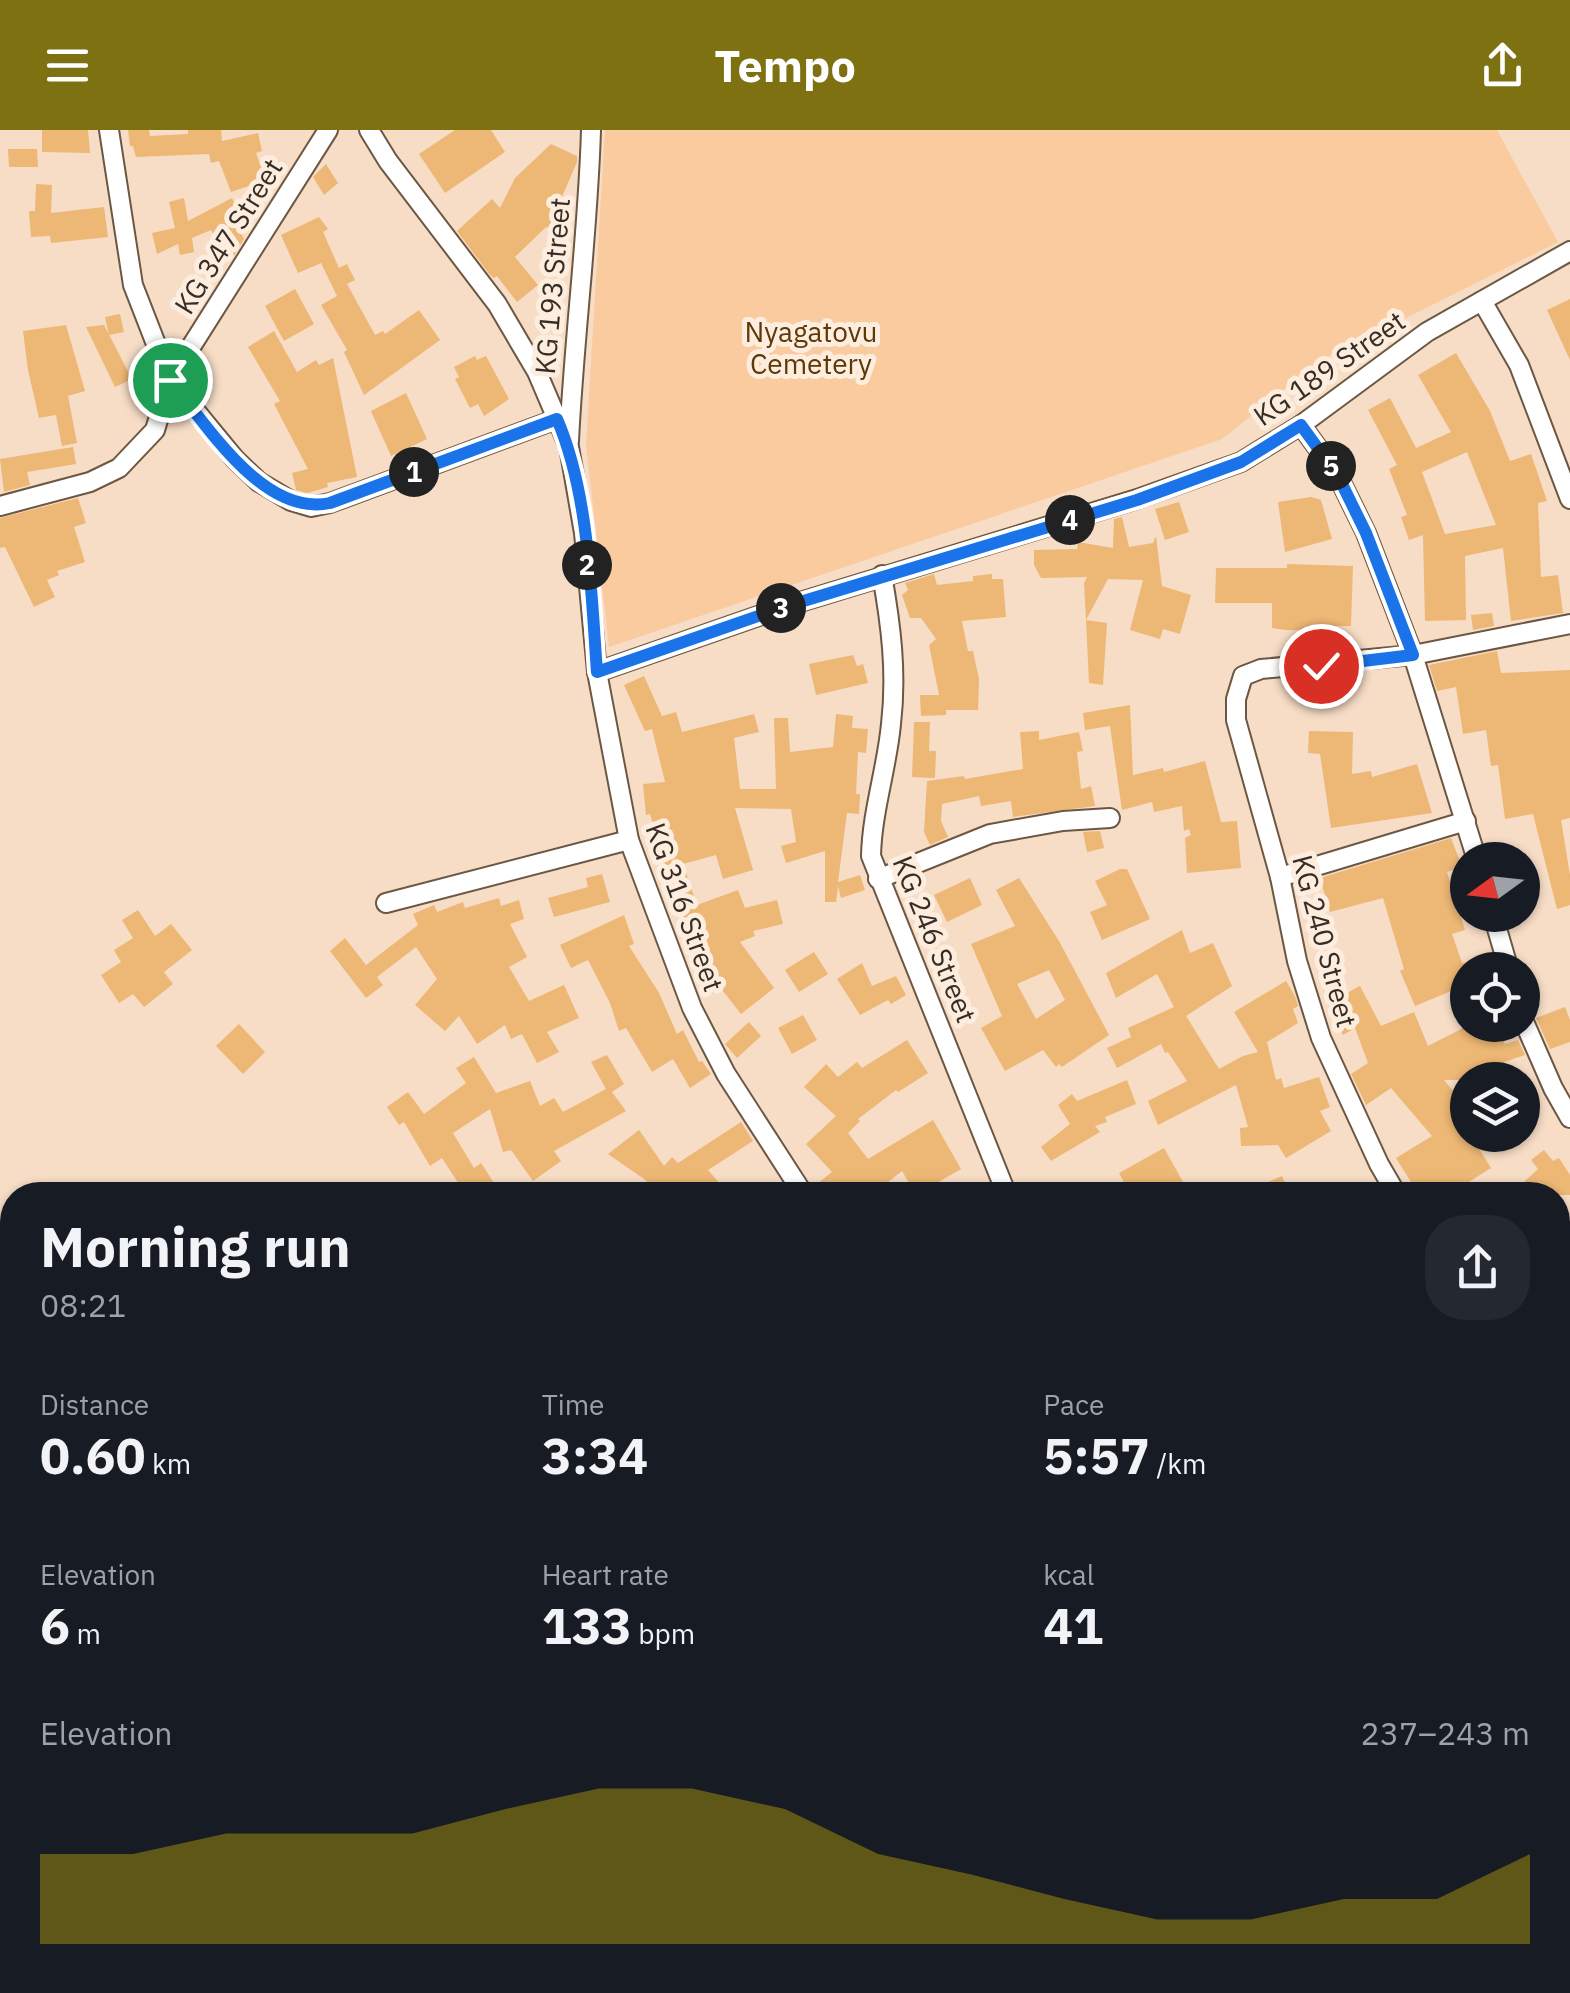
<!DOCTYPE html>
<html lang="en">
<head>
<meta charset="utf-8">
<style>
  :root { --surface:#171b24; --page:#242831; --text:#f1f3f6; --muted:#9ea1a6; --accent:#7e7112 }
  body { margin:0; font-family:"IBM Plex Sans",sans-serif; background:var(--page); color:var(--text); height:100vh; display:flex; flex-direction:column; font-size:38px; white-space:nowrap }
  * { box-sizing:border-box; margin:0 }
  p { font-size:32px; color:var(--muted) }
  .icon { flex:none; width:55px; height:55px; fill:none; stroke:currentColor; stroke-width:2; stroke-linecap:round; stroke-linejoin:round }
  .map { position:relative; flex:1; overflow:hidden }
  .side { position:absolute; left:0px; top:1052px; width:1570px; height:812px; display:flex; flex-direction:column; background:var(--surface); border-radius:40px 40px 0 0; box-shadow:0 2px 8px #0004 }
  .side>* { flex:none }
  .needle { width:65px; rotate:255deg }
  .buttons { position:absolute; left:1450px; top:712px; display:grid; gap:20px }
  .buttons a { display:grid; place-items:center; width:90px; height:90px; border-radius:50%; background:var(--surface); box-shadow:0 2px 8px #0004; font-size:50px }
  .pin { position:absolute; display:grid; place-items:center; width:85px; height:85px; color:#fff; margin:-42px; border:5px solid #fff; border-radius:50%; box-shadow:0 2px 10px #0007 }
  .km { position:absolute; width:50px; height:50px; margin:-25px; border-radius:50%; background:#222; color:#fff; font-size:28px; line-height:50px; text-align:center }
  .round { display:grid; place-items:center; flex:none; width:105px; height:105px; border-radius:40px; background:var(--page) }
  .head { display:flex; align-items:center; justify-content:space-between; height:170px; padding:0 40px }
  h1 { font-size:55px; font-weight:700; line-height:75px }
  .stats { display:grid; grid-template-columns:repeat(3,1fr); gap:15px; height:170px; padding:10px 40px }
  .stats div { display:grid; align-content:center }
  .stats b { font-size:50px; font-weight:700 }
  .stats small { font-size:28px; font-weight:400 }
  .stats p { font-size:28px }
  .chart { height:280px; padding:20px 40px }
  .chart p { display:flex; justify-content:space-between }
  .chart svg { width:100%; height:180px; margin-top:10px; fill:var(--accent); opacity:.7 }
  header { display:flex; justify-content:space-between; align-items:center; height:130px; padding:0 40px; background:var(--accent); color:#fff; font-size:45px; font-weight:700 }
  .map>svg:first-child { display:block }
  .green { fill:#facb9e }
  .building { fill:#edb775; fill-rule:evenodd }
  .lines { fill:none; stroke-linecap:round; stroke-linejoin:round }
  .street-casing { stroke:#6c5742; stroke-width:22 }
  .street { stroke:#fff; stroke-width:18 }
  .route-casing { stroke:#fff; stroke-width:20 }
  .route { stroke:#1a73e8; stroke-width:12 }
  .labels { text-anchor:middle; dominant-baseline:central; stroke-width:10; stroke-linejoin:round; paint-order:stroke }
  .street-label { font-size:28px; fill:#372d24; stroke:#fcedde }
  .park-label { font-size:28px; fill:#5f3807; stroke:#fcedde }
</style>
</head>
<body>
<header><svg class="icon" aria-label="menu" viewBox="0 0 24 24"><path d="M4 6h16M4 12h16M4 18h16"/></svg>Tempo<svg class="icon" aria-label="share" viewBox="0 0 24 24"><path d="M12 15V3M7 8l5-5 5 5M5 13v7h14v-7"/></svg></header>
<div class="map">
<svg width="1570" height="1863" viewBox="0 0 1570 1863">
  <rect width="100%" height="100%" fill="#f7ddc6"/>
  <polygon class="green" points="605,0 1497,0 1558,112 1320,231 1222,309 609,517 586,315"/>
  <g class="building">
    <polygon points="42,0 88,0 90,23 42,22"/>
    <polygon points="128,0 149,0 150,6 188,4 188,0 221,0 222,11 258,3 262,21 256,23 266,50 231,62 219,31 211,33 209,24 136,27 133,16 130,16"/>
    <polygon points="455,0 491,0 505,22 445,63 419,24"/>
    <polygon points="551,14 577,26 577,32 558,76 562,78 553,100 546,97 515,127 538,155 517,172 497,146 494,148 490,145 457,101 492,69 500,78 515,48"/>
    <polygon points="8,19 37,19 38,37 9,37"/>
    <polygon points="326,34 338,53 324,65 313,47"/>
    <polygon points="36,54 52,55 51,83 104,77 108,107 51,113 50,106 31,107 29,81 35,81"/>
    <polygon points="184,68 188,91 232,68 239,82 232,86 244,109 233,127 227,130 211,100 192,108 194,122 180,125 178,114 157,124 152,103 175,98 169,72"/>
    <polygon points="319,87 328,99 323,102 339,138 347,134 355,150 347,154 375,205 383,201 385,204 419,180 440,210 364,265 344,222 347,220 321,175 337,166 321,133 298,143 281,105"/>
    <polygon points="295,159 314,194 284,211 265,176"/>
    <polygon points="1570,169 1570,230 1547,180"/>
    <polygon points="120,184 124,202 109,205 105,187"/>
    <polygon points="66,195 85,261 68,266 77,313 62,316 56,285 39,288 28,240 23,201"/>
    <polygon points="104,195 132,249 115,257 86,197"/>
    <polygon points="274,201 297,242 316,230 319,235 333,228 357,347 327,353 328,357 307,363 296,360 292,343 308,339 274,274 280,271 248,217"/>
    <path d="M1456 223 1490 281 1510 331 1531 324 1547 371 1538 373 1541 447 1558 445 1563 483 1511 491 1503 418 1465 426 1466 490 1425 491 1423 405 1409 410 1401 387 1407 385 1389 339 1397 335 1368 280 1390 268 1416 318 1451 302 1418 245ZM1467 322 1496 395 1445 404 1422 342Z"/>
    <polygon points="475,226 477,230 486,226 509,269 484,286 478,274 470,278 455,249 459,247 454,237"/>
    <polygon points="406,263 427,309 391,326 371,281"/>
    <polygon points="73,317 76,334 27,342 30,355 4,362 0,329"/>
    <polygon points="1311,367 1321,370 1332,409 1285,422 1278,372"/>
    <polygon points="78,368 86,393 74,397 85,432 57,441 59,445 47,450 55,467 34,477 5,417 0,418 0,388"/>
    <polygon points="1179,372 1189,402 1165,410 1155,379"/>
    <polygon points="1122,387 1129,417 1153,413 1156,406 1162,456 1191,465 1180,504 1163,499 1160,509 1130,500 1143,450 1108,449 1086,490 1084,453 1087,447 1041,448 1034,435 1034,420 1077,419 1078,412 1113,418 1114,389"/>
    <polygon points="1287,434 1353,436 1351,496 1335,496 1335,501 1286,500 1272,498 1272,473 1215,473 1216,438 1287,438"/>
    <polygon points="934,444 937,455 973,451 973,446 992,444 992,449 1003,449 1006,487 962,491 968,521 973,521 979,549 978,580 946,580 946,585 921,586 920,565 939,565 929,515 936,509 921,488 910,488 902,465 908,460 905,453"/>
    <polygon points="1492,483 1494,496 1473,500 1471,485"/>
    <polygon points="1086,490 1107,493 1103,555 1089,553"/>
    <polygon points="1497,521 1501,543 1570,540 1570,688 1561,690 1570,745 1570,775 1557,779 1533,684 1505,689 1498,635 1491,636 1486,600 1463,604 1456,557 1437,561 1429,535"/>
    <polygon points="853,525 857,536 863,534 868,553 816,565 809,534"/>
    <polygon points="644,546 662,586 676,582 682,602 754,584 759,602 734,608 740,659 776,659 774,588 788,588 790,622 833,617 836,584 853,586 852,598 868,599 866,623 858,622 856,664 860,664 859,684 847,683 838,752 860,745 865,760 841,768 838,756 836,772 825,772 825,721 786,733 781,716 796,712 791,679 735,678 753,740 723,749 716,725 683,734 697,775 738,760 745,778 777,770 783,794 753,801 755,806 740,812 774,858 741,884 712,847 706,824 696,827 673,762 670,764 657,722 662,721 650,684 646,685 643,654 665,652 652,599 645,601 624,555"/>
    <polygon points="1130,575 1133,645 1163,638 1164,642 1205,631 1221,692 1237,691 1241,738 1187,743 1185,708 1191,705 1189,699 1184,701 1182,676 1154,682 1152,672 1122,680 1110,596 1085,600 1083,583"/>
    <polygon points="914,592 930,592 929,621 936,621 935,648 912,647"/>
    <polygon points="1039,601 1039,610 1079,602 1083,621 1077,622 1081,659 1091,656 1095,676 1013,687 1011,671 981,676 979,666 942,674 941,691 948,707 930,715 924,702 927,651 964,646 965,649 1023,639 1020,602"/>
    <polygon points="1309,601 1353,602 1352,644 1371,641 1372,647 1417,634 1432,683 1331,698 1320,624 1308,623"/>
    <polygon points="1100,701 1104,718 1087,722 1083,702"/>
    <polygon points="1451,708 1462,737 1447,742 1465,800 1452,804 1462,833 1468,832 1468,854 1415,876 1400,841 1404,839 1383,768 1330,782 1320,748"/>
    <polygon points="1120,739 1127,739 1150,789 1102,810 1090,782 1107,775 1095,751"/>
    <polygon points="602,744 610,772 554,787 548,768 588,757 586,748"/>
    <polygon points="970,748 982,775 947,792 934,765"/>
    <path d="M1019 748 1059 811 1109 905 1062 937 1059 934 1056 937 1043 920 1005 941 981 898 1002 886 971 814 1015 796 996 760ZM1049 840 1065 870 1036 889 1017 854Z"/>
    <polygon points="499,768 501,776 519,770 524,789 510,794 527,827 509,837 529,871 564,855 579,888 547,902 559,922 537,933 522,904 511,909 505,895 477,914 459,886 445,901 415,875 437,849 416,817 377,847 383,855 366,868 330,821 345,808 366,835 418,795 413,784 434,775 437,782 463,772 465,778"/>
    <polygon points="138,780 155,806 171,794 192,820 164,842 173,854 144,877 133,864 119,873 101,845 121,832 114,820 133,808 122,790"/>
    <polygon points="624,785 634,814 629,816 659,863 677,904 683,900 699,932 702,931 711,944 690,958 673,929 652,942 626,898 619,901 610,873 588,830 571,838 560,815"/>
    <polygon points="1182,800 1190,823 1213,813 1232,856 1186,886 1219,939 1243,926 1258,922 1234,882 1286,851 1295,866 1298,876 1293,879 1298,893 1267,912 1276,950 1281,948 1284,958 1319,947 1330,977 1320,981 1331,1001 1286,1028 1278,1015 1241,1016 1240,998 1248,997 1236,955 1158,995 1148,971 1187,951 1168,922 1165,923 1161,914 1117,938 1107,918 1131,907 1128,898 1174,877 1157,844 1116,868 1106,843"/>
    <polygon points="814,822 828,844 799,862 785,840"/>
    <polygon points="862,833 872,856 896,846 906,865 891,874 888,870 860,885 837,849"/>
    <polygon points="1360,856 1381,896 1414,882 1428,916 1469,895 1495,895 1505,914 1518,910 1525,925 1498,934 1504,942 1493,950 1444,950 1461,970 1453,977 1491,1038 1448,1065 1419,1065 1396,1028 1432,1006 1391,958 1366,975 1351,944 1368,933 1355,898 1343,905 1327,874"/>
    <polygon points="1565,877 1570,890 1570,912 1550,919 1536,888"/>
    <polygon points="803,885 817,910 792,924 778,898"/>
    <polygon points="749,892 761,906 737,928 725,914"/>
    <polygon points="239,894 265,922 243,944 216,916"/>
    <polygon points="907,910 928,943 898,962 896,960 858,989 860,991 848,1003 868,1029 933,990 961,1039 916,1065 902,1041 872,1065 828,1065 818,1053 832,1042 806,1014 836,986 804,957 826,934 838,947 857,932 862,938"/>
    <polygon points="607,925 624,954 612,962 626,981 554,1021 561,1031 533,1051 511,1020 503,1022 490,979 453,1003 474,1038 481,1033 502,1065 466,1065 442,1028 430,1036 404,992 399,995 387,977 408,962 424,984 466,953 456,938 474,927 496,963 530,951 540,976 554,968 563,982 606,959 591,932"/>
    <polygon points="1127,950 1136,974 1105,987 1107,992 1095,996 1100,1002 1051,1031 1041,1017 1070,994 1058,975 1072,964 1077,971"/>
    <polygon points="741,992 753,1011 708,1040 730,1065 660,1065 644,1049 608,1024 639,1000 664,1036 672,1027 678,1033"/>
    <polygon points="1164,1018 1183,1052 1160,1065 1131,1065 1119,1043"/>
    <polygon points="1544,1020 1553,1031 1559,1028 1570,1045 1570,1065 1510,1065 1538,1039 1531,1030"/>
    <polygon points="1282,1046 1290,1065 1236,1065"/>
  </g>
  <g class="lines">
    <defs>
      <g id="street">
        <polyline points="109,0 133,155 170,250 235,329 259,352 291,371 311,377 330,373 557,289"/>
        <polyline points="369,0 388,31 497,174 537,242 569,317 584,403 597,542 629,710 692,878 726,944 804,1065"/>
        <polyline points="1482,171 1519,235 1570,369"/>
        <polyline points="1301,295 1338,346 1366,403 1413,525 1477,730"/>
        <path d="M569 311C574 207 588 104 591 0"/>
        <polyline points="0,376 90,352 119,338 155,300 170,250 328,0"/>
        <path d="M882 445C891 495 897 543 891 594 887 638 872 681 871 726L1007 1065"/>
        <polyline points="597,542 787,476 1137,369 1241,332 1301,295 1427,202 1570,121"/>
        <polyline points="1280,747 1466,691"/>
        <polyline points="878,749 990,704 1063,691 1110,688"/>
        <polyline points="386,773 629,710"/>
        <polyline points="1493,785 1509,840"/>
        <polyline points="1522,887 1553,958 1570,988"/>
        <polyline points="1397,1065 1379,1034 1321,908 1297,831 1280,747 1236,590 1236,569 1243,546 1261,539 1413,525 1570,494"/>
        <polyline points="1558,1228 1570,1235"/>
        <polyline points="1558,1546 1570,1549"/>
        <polyline points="1226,1852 1227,1863"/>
        <polyline points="1427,1852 1429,1863"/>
        <polyline points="1569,1863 1570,1844"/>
      </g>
    </defs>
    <use href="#street" class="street-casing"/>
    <use href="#street" class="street"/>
  </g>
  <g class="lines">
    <defs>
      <path id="route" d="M170 250C207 295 263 387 330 373L557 289C589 363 591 462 597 542L787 476 1137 370 1241 332 1301 295 1338 346 1366 403 1413 525 1321 536"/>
    </defs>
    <use href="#route" class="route-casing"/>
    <use href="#route" class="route"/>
  </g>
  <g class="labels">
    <g class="street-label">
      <text transform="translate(228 106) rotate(-58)">KG 347 Street</text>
      <text transform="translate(552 156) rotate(-85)">KG 193 Street</text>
      <text transform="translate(1329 238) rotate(-35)">KG 189 Street</text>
      <text transform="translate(685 777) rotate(70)">KG 316 Street</text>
      <text transform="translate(935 809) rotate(68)">KG 246 Street</text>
      <text transform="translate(1325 811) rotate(75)">KG 240 Street</text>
    </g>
    <g class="park-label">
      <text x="811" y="201">Nyagatovu<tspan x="811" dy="32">Cemetery</tspan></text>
    </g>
  </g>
</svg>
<div class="buttons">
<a><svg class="needle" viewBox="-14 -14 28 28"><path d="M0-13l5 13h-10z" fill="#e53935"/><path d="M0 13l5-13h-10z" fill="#9ea1a6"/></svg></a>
<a><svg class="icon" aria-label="locate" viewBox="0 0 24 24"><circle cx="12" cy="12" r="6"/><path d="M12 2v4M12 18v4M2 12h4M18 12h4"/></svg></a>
<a><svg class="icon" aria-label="layers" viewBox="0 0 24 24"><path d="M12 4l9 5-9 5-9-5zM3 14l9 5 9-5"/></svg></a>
</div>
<div class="pin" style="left:170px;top:250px;background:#1e9e55"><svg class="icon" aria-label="arrive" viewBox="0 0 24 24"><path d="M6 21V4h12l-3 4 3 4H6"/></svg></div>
<div class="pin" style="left:1321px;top:536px;background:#d93025"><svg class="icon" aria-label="check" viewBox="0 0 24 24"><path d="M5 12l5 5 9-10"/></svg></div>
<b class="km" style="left:414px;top:342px">1</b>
<b class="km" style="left:587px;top:435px">2</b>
<b class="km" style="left:781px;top:478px">3</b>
<b class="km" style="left:1070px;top:390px">4</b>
<b class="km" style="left:1331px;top:336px">5</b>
<section class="side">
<div class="head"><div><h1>Morning run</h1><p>08:21</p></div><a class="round"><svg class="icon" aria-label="share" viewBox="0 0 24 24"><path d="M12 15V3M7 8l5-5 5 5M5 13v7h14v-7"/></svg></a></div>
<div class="stats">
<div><p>Distance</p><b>0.60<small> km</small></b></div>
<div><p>Time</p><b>3:34</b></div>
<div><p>Pace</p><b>5:57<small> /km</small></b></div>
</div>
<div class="stats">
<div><p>Elevation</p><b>6<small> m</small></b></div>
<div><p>Heart rate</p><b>133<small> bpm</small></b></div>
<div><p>kcal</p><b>41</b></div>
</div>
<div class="chart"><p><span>Elevation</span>237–243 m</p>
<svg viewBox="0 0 160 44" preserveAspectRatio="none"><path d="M0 44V22L10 22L20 17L30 17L40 17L50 11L60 6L70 6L80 11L90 22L100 27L110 33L120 38L130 38L140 33L150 33L160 22V44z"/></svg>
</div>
</section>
</div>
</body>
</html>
